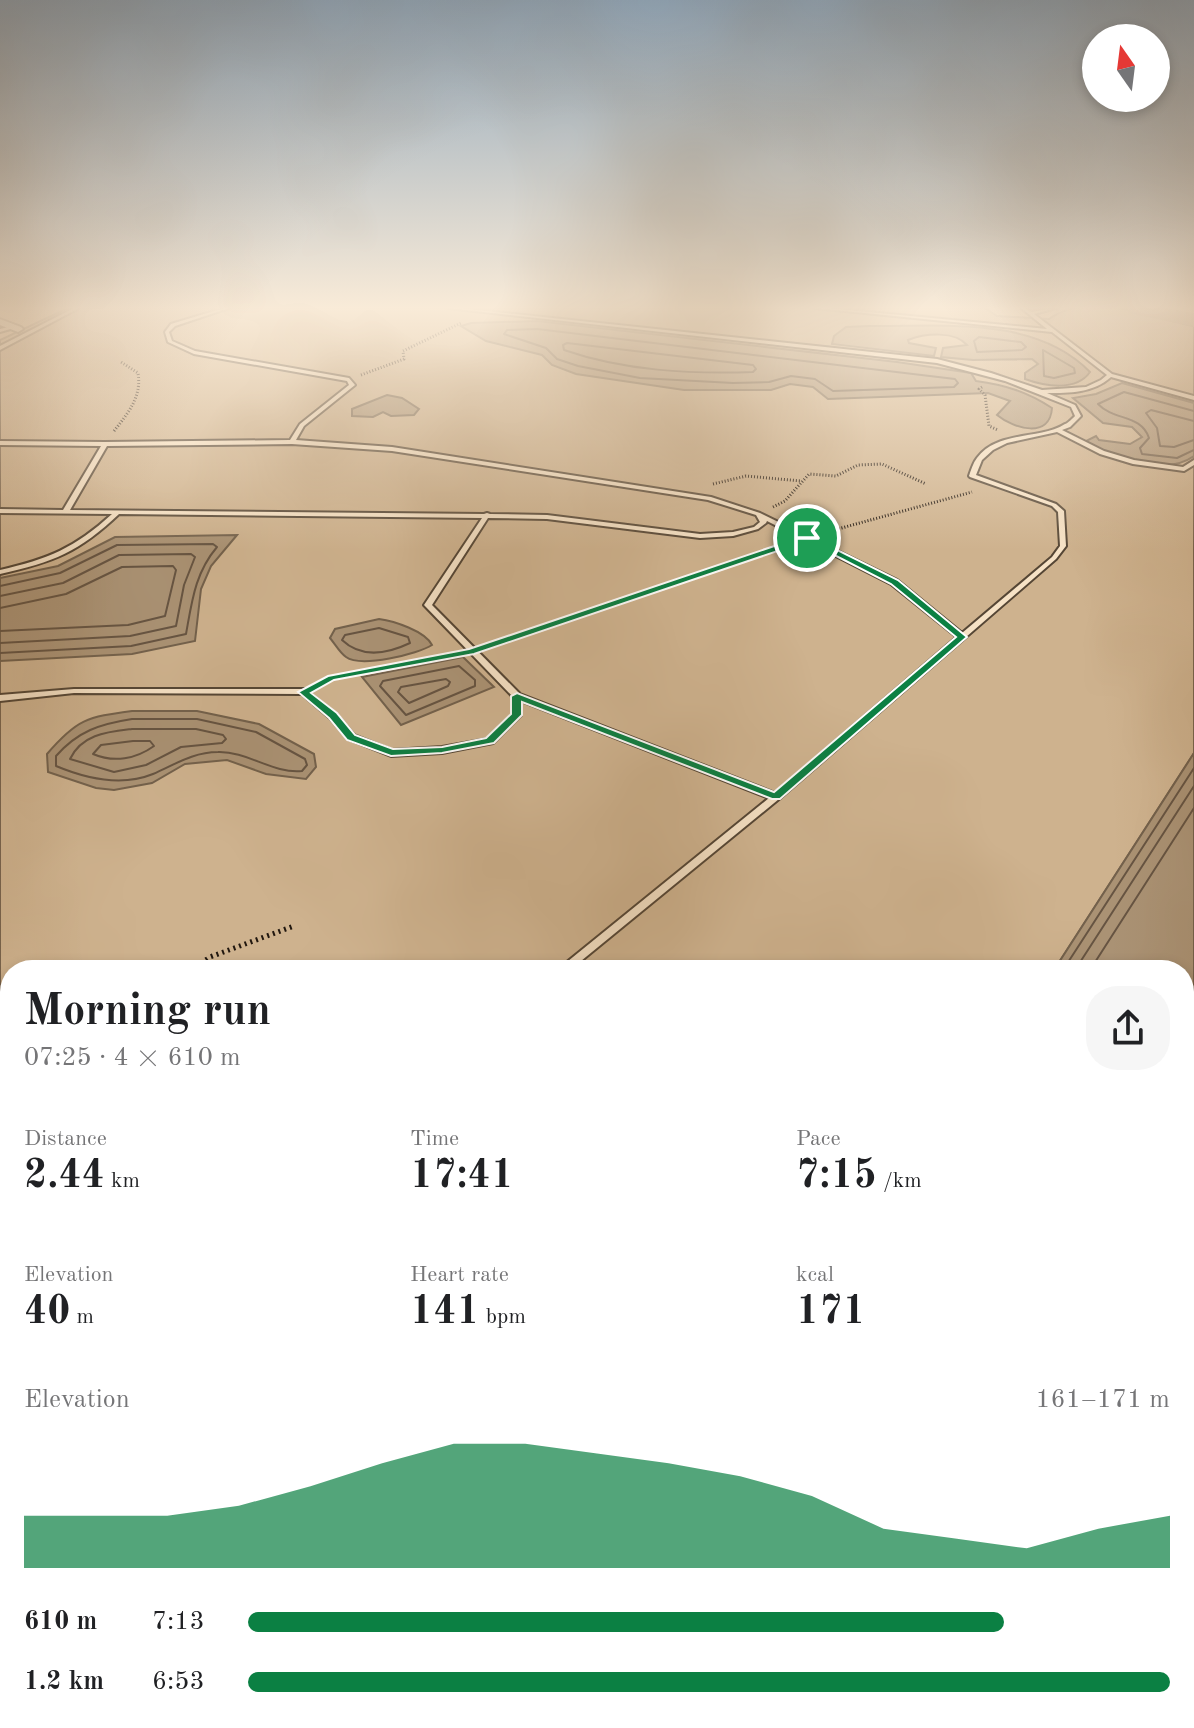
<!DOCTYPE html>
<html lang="en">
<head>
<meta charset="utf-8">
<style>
  :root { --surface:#fff; --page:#f6f6f6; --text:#202124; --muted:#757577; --accent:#0b8043 }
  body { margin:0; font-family:"Old Standard TT",serif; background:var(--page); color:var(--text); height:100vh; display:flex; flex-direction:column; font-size:30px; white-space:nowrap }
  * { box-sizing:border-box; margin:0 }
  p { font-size:26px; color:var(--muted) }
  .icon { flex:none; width:44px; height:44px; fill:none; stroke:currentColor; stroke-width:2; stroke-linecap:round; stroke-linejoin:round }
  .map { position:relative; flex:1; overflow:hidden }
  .panel { position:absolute; left:0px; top:960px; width:1194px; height:768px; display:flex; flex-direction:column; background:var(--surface); border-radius:32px 32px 0 0; box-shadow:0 4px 12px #0003 }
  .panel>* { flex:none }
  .needle { width:52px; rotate:346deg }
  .buttons { position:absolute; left:1082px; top:24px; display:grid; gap:16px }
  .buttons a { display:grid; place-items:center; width:88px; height:88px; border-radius:50%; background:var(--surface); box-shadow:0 4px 12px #0003; font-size:40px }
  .pin { position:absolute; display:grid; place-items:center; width:68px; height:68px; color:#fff; margin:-34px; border:4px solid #fff; border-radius:50%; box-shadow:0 2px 8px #0007 }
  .round { display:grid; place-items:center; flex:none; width:84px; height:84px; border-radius:32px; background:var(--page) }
  .headline { display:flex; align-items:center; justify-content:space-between; height:136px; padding:0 24px }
  h1 { font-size:44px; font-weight:600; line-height:60px }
  .figures { display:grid; grid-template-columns:repeat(3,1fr); gap:12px; height:136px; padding:8px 24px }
  .figures div { display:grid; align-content:center }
  .figures b { font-size:40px; font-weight:600 }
  .figures small { font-size:22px; font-weight:400 }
  .figures p { font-size:22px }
  .chart { height:224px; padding:16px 24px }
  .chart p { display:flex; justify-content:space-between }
  .chart svg { width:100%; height:144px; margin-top:8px; fill:var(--accent); opacity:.7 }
  ul { padding:0 24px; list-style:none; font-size:26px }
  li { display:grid; grid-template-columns:128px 96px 1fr; align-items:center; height:60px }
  li i { height:20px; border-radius:10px; background:var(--accent) }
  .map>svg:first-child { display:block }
  .green { fill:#ceb28e; stroke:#78644e; stroke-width:2 }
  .water { fill:#aa9274; stroke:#73614c; stroke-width:2 }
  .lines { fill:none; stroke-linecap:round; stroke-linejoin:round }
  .shore { stroke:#665442; stroke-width:2 }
  .river { fill:#aa9274; fill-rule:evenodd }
  .lane-casing { stroke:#554635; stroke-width:4 }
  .street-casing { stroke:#554635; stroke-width:4 }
  .path-far3 { stroke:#21170f; stroke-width:3; stroke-dasharray:1 2; stroke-linecap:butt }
  .path-far2 { stroke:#21170f; stroke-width:4; stroke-dasharray:2 3; stroke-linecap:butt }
  .path-far1 { stroke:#21170f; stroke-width:5; stroke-dasharray:2 4; stroke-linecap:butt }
  .path { stroke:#21170f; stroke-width:6; stroke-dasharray:3 5; stroke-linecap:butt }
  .lane { fill:#f6e2c6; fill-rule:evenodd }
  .street { fill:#f6e2c6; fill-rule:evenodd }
  .route { fill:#0b8043; stroke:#fff; stroke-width:2; fill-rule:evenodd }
</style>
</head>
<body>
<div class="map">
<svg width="1194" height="1728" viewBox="0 0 1194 1728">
  <rect width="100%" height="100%" fill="#f1d2a8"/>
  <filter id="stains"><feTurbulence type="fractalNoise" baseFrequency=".0025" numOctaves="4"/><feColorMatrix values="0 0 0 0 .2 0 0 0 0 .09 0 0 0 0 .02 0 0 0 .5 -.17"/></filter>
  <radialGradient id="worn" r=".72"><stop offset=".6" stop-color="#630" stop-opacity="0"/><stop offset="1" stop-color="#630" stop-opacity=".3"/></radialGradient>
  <path class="green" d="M68 308H985L997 316 1049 319C1088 290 1151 317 1194 326V753L1054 970H10V1718H571L565 1728H0V340Z"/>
  <g class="water">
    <path d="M537 321 897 362 971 373 976 381C1006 385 1027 392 1052 408 1050 439 1014 429 997 415L1010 401 988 393 828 399 813 387 790 384 771 390H684L576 374 552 365 542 355 486 341 461 326 471 323Z"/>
    <path d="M869 326C941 327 1035 315 1090 372 1076 392 1044 386 1025 379V373L1038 364 1032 359 973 360 941 357 943 348 967 345C955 331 926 333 908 340L909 343 936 348 934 356 832 344 834 336 846 327Z"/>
    <path d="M1122 383 1194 403V456C1165 477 1115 458 1086 441L1096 436 1099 440 1130 444 1142 437 1132 427 1103 423 1073 398 1096 394Z"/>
    <polygon points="387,395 402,398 419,409 414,415 391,416 383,412 373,417 352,416 352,409"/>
    <polygon points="237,535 211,566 201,589 195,641 132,654 0,661 0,578 58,566 115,537"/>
    <path d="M379 619C394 621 425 631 432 645 418 654 361 668 346 657 340 653 335 644 330 638L335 629Z"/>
    <polygon points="463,657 494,687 401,725 362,677"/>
    <path d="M132 711H197L259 724 314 754 316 767 306 779 266 774 227 760 185 764 152 783 114 790 96 788 48 772 47 754C77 719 87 717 132 711Z"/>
    <polygon points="1194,753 1194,1728 565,1728 571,1718 1184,1718 1184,970 1054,970"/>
  </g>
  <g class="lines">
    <g class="shore">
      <polygon points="537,329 955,379 958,383 954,387 833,391 815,379 791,376 769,382 733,383 640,378 578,366 557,359 546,348 504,334 507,330"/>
      <polygon points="979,337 1021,342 1026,347 1022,350 977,352 974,341"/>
      <path d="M567 343 753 365 756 369 753 372C689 374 625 371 564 350L563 345Z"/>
      <polygon points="1043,350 1074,368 1075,373 1054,378 1044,376"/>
      <path d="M1194 411 1124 392 1098 404C1114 421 1141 414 1149 438L1140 448 1142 454 1177 458 1194 450"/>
      <polyline points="1194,421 1151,410 1146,413 1157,428 1160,446 1174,447 1194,440"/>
      <path d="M0 586 60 573 117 545 213 544 217 547C195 573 192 601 186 634L131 646 0 653"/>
      <polyline points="0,596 63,583 119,555 191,554 195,557 184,585 176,626 130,636 0,643"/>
      <polyline points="0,608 66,594 122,567 173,566 176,570 165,616 128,625 0,631"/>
      <path d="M379 628 408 637 410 643C387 654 362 659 342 640L345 635Z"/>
      <polygon points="459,666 475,680 475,686 406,715 380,686 383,681"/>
      <polygon points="446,679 450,682 448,686 409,703 398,692 401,687"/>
      <path d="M132 719H197L256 732 305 759 307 765 302 771C273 774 247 751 218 752 193 752 174 765 153 774 121 787 87 779 56 766V756C78 731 100 724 132 719Z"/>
      <path d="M132 729H196L223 735 226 739 222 743 181 747 146 765 114 772 70 759C82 734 107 732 132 729Z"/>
      <path d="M133 741H150L154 746C136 759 114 763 93 754L101 745Z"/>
      <polyline points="1063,970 1194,768"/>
      <polyline points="1075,970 1194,786"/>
      <polyline points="1090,970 1194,808"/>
    </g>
    <polygon class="river" points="1126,308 1166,308 1194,313 1194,327 1129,313"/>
    <defs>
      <g id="lane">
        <polygon points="74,308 79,308 0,350 0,346"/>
        <path d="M224 308H229L175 326 169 332 172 341 195 351 349 378 355 385 304 426 296 440 392 447 711 497 760 513 897 580 962 633 1052 557 1060 546 1058 512 1052 506 970 477 969 476C971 470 973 463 977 458 998 430 1040 440 1065 424 1067 424 1074 417 1075 416L1071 407 1005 381 937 363 448 308H459L937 359 991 373 1042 390 1086 387 1101 380 1107 375 1052 332 815 308H827L1047 329 1021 308H1025L1031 312 1056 308 1034 314 1112 374 1194 396V400L1111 377C1093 393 1070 393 1047 393L1075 405 1081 416 1070 427 1062 430 1104 451 1134 460 1183 467 1194 460V465L1184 471 1133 464 1100 454 1057 432 1007 443 993 450 982 460 976 475 1056 504 1064 511 1066 546 1056 559 779 799 570 970H557L769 798 521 701V715L493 743 442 753 391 756 348 739 330 718 302 694 74 693 0 701V695L74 689H304L336 714 354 735 392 750 442 747 487 739 513 714V697L424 605 482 518 119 514C79 552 54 562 0 574V570C48 559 75 548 112 514L0 513V509L63 510 101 446 0 445V441L105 442 290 440 300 424 349 385 347 381 194 354 168 342 165 332 171 324ZM292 444 392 451 708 500 756 515 760 522 754 527 733 532 700 534 547 515 490 514 487 513 484 514 70 510 107 446ZM488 518 547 519 700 538 733 536 758 529 766 523 767 521 891 584 957 637 775 793 520 694 432 605Z"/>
        <polygon points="12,326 14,328 0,332 0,329"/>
        <polygon points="10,1370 10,1385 0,1391 0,1376"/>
      </g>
      <polygon id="street" points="0,319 21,327 23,329 18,332 0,325"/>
    </defs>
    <use href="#lane" class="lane-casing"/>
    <use href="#street" class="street-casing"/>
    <g class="path-far3">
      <polyline points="361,375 404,359 403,351 461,323"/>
      <polyline points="982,387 979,389 985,395 989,426 998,430"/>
      <path d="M114 431C128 413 142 397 138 373L121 362"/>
      <polyline points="713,484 746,476 801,481"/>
      <polyline points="773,507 785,501 809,474 836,476 858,465 882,464 926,484"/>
      <polyline points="827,532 972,492"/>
      <polyline points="659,588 787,545"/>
    </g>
    <g class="path-far2">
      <polyline points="486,646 665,586"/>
      <polyline points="315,686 331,678 457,654"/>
    </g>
    <polyline class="path-far1" points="191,970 210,957 294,926"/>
    <polyline class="path" points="0,1110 10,1103"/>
    <use href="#lane" class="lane"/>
    <use href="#street" class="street"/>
  </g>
  <linearGradient id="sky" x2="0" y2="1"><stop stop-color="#8fa6ba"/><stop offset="0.56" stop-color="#f9ebd8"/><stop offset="1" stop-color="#f9ebd8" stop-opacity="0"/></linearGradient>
  <rect width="1194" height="550" fill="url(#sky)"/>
  <path class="route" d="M807 535 898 580 967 637 780 799H772L522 702V715L494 743 442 753 391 756 347 740 329 718 298 692 328 676 469 649ZM807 541 891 584 956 637 774 792 517 693 511 696V714L486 738 442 747 393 749 355 735 337 713 311 693 334 680 474 654Z"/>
  <rect width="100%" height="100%" filter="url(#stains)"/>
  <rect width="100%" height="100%" fill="url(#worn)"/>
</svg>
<div class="buttons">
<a><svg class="needle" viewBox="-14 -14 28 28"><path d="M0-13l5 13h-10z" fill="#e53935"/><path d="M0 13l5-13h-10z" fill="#757577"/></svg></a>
</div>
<div class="pin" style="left:807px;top:538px;background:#1e9e55"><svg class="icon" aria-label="arrive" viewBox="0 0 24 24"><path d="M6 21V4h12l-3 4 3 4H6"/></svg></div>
<section class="panel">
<div class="headline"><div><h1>Morning run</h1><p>07:25 · 4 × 610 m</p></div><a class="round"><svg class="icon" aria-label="share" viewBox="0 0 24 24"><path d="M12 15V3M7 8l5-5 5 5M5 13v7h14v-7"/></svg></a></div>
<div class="figures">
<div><p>Distance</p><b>2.44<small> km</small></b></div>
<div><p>Time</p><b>17:41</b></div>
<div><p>Pace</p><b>7:15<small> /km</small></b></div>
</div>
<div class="figures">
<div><p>Elevation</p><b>40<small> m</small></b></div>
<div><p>Heart rate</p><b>141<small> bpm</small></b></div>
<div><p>kcal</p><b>171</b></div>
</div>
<div class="chart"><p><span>Elevation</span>161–171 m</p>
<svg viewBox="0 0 160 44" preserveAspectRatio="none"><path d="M0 44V28L10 28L20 28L30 25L40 19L50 12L60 6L70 6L80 9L90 12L100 16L110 22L120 32L130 35L140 38L150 32L160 28V44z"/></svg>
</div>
<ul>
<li><b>610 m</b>7:13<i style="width:82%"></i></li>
<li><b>1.2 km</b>6:53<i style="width:100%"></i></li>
</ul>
</section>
</div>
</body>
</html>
